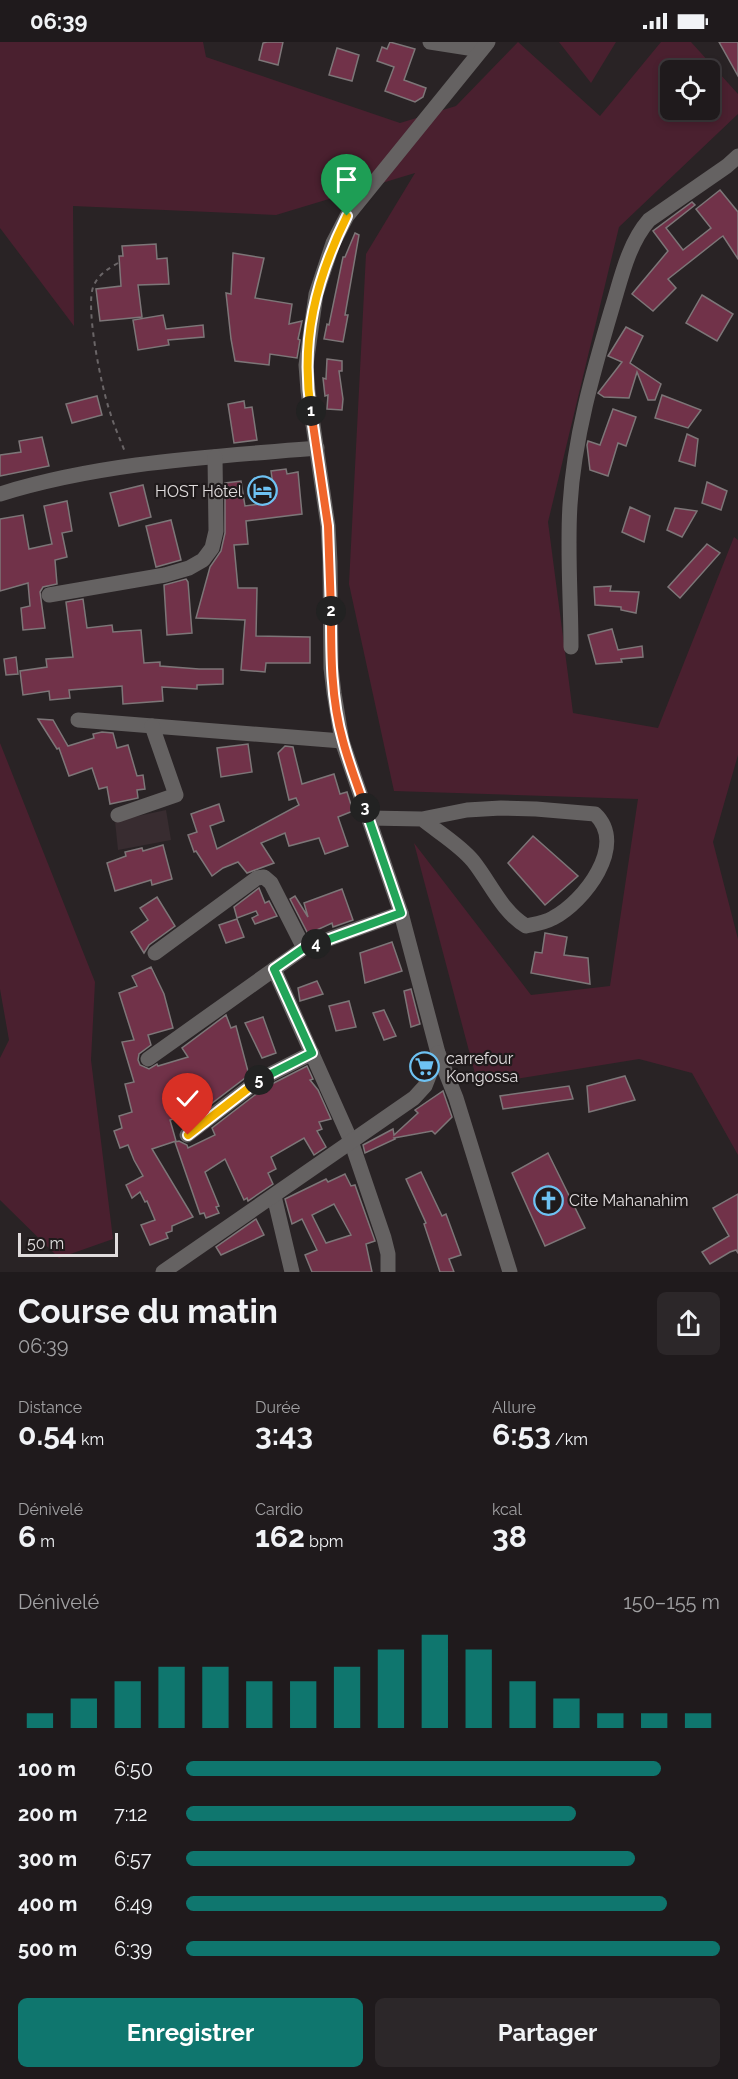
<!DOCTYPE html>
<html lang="fr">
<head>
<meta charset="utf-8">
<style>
  :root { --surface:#1f1a1c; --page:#2c2729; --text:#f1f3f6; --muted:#a1a1a3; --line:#3c383b; --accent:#0f766e }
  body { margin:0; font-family:Raleway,sans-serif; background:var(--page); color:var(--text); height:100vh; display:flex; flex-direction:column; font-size:22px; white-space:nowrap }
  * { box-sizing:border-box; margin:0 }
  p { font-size:20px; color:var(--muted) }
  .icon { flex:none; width:33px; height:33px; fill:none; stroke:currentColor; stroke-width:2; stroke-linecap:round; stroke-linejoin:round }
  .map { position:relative; height:1230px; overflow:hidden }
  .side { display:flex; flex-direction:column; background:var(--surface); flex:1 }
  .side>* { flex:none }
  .tools { position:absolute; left:660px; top:18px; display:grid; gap:12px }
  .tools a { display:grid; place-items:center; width:60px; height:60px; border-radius:9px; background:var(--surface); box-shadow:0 3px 9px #0003,0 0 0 2px var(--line); font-size:30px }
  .scale { position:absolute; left:18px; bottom:15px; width:100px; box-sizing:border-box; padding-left:6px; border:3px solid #e0dcdd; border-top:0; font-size:16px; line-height:21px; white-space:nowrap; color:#e0dcdd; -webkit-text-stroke:4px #1f1a1b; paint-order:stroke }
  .pin { position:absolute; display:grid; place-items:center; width:51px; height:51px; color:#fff; margin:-62px -26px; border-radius:50% 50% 50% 0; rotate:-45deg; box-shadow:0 0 6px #0007 }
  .pin .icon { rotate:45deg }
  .km { position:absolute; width:30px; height:30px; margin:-15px; border-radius:50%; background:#222; color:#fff; font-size:16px; line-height:30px; text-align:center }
  .round { display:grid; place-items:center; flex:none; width:63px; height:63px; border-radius:9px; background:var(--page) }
  .summary { display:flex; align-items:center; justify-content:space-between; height:102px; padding:0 18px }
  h1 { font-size:33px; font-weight:700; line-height:45px }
  .metrics { display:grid; grid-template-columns:repeat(3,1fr); gap:9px; height:102px; padding:6px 18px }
  .metrics div { display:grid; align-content:center }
  .metrics b { font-size:30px; font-weight:700 }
  .metrics small { font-size:16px; font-weight:400 }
  .metrics p { font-size:16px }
  .chart { height:168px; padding:12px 18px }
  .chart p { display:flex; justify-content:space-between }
  .chart svg { width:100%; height:108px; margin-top:6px; stroke:var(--accent); stroke-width:6 }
  .cta { display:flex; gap:12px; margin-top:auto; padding:12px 18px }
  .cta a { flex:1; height:69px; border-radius:9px; background:var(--accent); color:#fff; font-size:24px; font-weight:700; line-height:69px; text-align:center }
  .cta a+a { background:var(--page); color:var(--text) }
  ul { padding:0 18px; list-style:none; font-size:20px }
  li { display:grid; grid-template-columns:96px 72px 1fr; align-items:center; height:45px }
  li i { height:15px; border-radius:8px; background:var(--accent) }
  .status { display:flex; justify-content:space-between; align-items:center; height:42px; padding:0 30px; background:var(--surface); direction:ltr }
  .status svg { height:16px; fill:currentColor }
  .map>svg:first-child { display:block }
  .built { fill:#382c30 }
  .green { fill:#4a202f; fill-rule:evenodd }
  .building { fill:#713249; stroke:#7d7678; stroke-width:1.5; fill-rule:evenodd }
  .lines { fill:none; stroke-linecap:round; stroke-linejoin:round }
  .path { stroke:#6a6567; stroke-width:2; stroke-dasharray:4.5 4.5; stroke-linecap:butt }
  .minor { stroke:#656262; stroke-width:15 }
  .split-1-casing { stroke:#fff; stroke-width:12 }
  .split-2-casing { stroke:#fff; stroke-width:12 }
  .split-3-casing { stroke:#fff; stroke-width:12 }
  .split-4-casing { stroke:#fff; stroke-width:12 }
  .split-5-casing { stroke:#fff; stroke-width:12 }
  .split-6-casing { stroke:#fff; stroke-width:12 }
  .split-1 { stroke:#f5b400; stroke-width:8 }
  .split-2 { stroke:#f0652b; stroke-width:8 }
  .split-3 { stroke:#f0652b; stroke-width:8 }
  .split-4 { stroke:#22a559; stroke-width:8 }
  .split-5 { stroke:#22a559; stroke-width:8 }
  .split-6 { stroke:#f5b400; stroke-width:8 }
  .labels { text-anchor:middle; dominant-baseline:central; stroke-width:4.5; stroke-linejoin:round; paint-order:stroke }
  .poi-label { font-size:16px; fill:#e0dcdd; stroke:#1f1a1b; text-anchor:start }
</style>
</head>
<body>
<div class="status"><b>06:39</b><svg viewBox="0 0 49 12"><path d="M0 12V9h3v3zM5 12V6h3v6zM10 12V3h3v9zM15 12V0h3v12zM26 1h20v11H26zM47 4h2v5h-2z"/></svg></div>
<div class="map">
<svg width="738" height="1230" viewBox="0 0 738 1230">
  <rect width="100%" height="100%" fill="#292325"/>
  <polygon class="built" points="166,768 171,798 118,808 115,779"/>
  <g class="green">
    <path d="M0 0H203L206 15 400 81 456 64 518 0 600 74 661 0H691L738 52V72L619 185 548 480 573 671 658 686 734 495 738 498V713L713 800 738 897V1113L692 1031 639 1017 478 1043 414 801 531 953 610 944 638 757 394 749 349 542 366 212 415 131 276 173 73 164 74 284 0 186ZM670 28H710V68H670Z"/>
    <polygon points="559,0 616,0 591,41"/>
    <polygon points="0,701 95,940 91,1018 113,1197 59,1216 0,1158 0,1016 9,998 0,947"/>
  </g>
  <g class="building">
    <polygon points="267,0 283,0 278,23 259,18 263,1"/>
    <polygon points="390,0 415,7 404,38 426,46 423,55 415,60 385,49 394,25 377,19 382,5 387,7"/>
    <polygon points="719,0 738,0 738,34"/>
    <polygon points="337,6 359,13 352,39 329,33"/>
    <polygon points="720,148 738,170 738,217 723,194 720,196 668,237 676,246 653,269 632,252 668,209 653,189 692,160 695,163 666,186 683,208 711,186 696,167"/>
    <polygon points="355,191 359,193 345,273 348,273 343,300 324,297 327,282 329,283 343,215 345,215"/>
    <polygon points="156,202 157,217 167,216 169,242 138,243 142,275 100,279 96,247 121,244 119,214 123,214 122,204"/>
    <polygon points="233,211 264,216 255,256 292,262 289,282 302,279 298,297 300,298 297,316 270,312 269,323 235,319 231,297 226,251 231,252"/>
    <polygon points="702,253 733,272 717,299 686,281"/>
    <polygon points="163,273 166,287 203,283 204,295 168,298 169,303 138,308 133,278"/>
    <polygon points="626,285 643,294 630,321 661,342 655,358 648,358 637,330 629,356 604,355 598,351 622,320 608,314"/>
    <polygon points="327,317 342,319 342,329 339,329 343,357 342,368 327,367 328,353 325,354 323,336 326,337"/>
    <polygon points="662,353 701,368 688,386 655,376"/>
    <polygon points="97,354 102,373 72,381 66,362"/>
    <polygon points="244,359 245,366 252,365 257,398 234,401 228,362"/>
    <polygon points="613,367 636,375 626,404 618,401 608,434 590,428 587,403 588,399 600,403"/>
    <polygon points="687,392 698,397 695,424 679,419"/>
    <polygon points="42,395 49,424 0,434 0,413 21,410 19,399"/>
    <polygon points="286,427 287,432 298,430 302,472 246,479 248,502 234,503 238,546 257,546 256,594 310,595 310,621 266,621 265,630 241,628 245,578 196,576 210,525 221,509 225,491 225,441 241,439 245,464 267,461 267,457 275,456 271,429"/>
    <polygon points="707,440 727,449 721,468 702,461"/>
    <polygon points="143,443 151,475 119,484 110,451"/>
    <polygon points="67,459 72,489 62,491 67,515 55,518 57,542 43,545 40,550 45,586 23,588 21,566 30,564 28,541 0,549 0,477 23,473 29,507 52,502 44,464"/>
    <polygon points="630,465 650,474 644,500 622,490"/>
    <polygon points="675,466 697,469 682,495 667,488"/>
    <polygon points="171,478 181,518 156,525 146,484"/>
    <polygon points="707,502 720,511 680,556 668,545"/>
    <polygon points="186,537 188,540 192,591 167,593 164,543"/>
    <polygon points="611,544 610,549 639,550 636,571 621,568 621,565 595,563 594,545"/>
    <polygon points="83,557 87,586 112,583 113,590 141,588 144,621 160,620 160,624 199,627 223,627 223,642 197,643 197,647 162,645 163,659 123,662 122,644 69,648 70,656 50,658 49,649 23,653 20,629 47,625 46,617 73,615 66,560"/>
    <polygon points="612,587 618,608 642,604 643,615 621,617 622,620 596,622 588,593"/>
    <polygon points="16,615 18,632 6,633 4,617"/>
    <polygon points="38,677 53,678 68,704 94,696 93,692 102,690 113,691 117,706 128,703 137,734 143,733 145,747 137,748 138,756 110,762 107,745 99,747 92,726 69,734 59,706 57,707"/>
    <polygon points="248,702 252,730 221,735 217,706"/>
    <polygon points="285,704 293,705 302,742 334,732 340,752 347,750 353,769 338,775 348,804 325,812 319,796 289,804 285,791 261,801 274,821 247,831 238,820 223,826 212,834 196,809 194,810 188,793 197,790 191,772 219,762 224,779 210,784 217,807 299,763 296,756 289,758 278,711"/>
    <polygon points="533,794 578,834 545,863 508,821"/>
    <polygon points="163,803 172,837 152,843 151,838 115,849 107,821 126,814 125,810 142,806 143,809"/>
    <polygon points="259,846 265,861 269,859 277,874 255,882 252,876 258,873 256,869 237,876 234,865"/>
    <polygon points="342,847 353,878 333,885 332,881 308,892 290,857 295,854 308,875 304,861"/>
    <polygon points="157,855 175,884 149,903 144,911 131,890 148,878 140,866"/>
    <polygon points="237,877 244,895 226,901 219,883"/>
    <polygon points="545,891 567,895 564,913 588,916 590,942 531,931 535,910 542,911"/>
    <polygon points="392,900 402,929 365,941 360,911"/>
    <polygon points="151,925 164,952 173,986 148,993 151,1003 139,1012 138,1018 140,1023 149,1027 157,1022 158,1024 188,1015 182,1006 226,973 231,986 236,984 249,1033 203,1068 170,1078 176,1099 152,1107 193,1175 172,1184 172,1189 166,1191 168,1196 150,1203 141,1183 155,1178 147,1159 145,1160 140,1150 132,1156 126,1143 143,1134 134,1118 128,1103 120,1106 114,1089 122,1086 119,1074 132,1070 125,1042 134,1040 122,1000 134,998 119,951 137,944 132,934"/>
    <polygon points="317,939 323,952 300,959 298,946"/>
    <polygon points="411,947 420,982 411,985 404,949"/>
    <polygon points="349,959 356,985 336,989 329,964"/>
    <polygon points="384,968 396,994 384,998 373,971"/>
    <polygon points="263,975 276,1011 262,1016 245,981"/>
    <polygon points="307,1024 313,1037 310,1038 318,1048 331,1077 319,1080 322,1087 317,1089 326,1105 314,1113 304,1096 271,1115 276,1127 268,1131 273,1142 248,1159 247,1156 244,1158 225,1117 205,1130 219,1164 216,1165 219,1171 206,1176 204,1171 200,1172 175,1100 179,1099 187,1103 188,1106 215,1093 212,1086 264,1046"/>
    <polygon points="625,1034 635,1058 589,1070 587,1044"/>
    <polygon points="569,1044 573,1057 503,1067 500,1054"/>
    <polygon points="443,1049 452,1075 435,1092 432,1089 394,1096 395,1097 365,1111 363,1103 393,1087 394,1093 418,1071 415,1068"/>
    <polygon points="548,1111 585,1186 545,1204 512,1131"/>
    <polygon points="421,1130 442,1174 446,1172 461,1213 449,1217 454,1230 440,1230 424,1182 426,1181 406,1137"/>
    <path d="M345 1132 351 1144 355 1143 375 1199 366 1202 372 1230H312L305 1213 317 1208 302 1177 292 1182 285 1157 326 1137 328 1140ZM334 1162 351 1193 326 1201 312 1173Z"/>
    <polygon points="738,1152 738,1211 736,1208 730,1210 710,1222 702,1210 729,1194 713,1166"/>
    <polygon points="256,1177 264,1193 221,1213 216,1205"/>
  </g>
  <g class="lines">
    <path class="path" d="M118 221C108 227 99 232 94 243 84 262 102 348 110 370 114 384 120 397 125 410"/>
    <g class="minor">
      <polyline points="430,0 481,8"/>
      <polyline points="488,0 347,174 333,201 316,252 306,323 308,349 328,484 330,520 331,626 334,651 342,699 401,871 438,1011 456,1056 510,1230"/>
      <path d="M0 452C103 420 211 415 317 406"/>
      <polyline points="49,553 165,533 189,526 203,518 212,506 216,489 215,415"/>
      <path d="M571 605C571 559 567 508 570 463 574 396 593 330 612 266 621 237 628 202 649 178L727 124 738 114"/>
      <polyline points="78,678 342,699"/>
      <polyline points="118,773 176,753 152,684"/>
      <path d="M369 776 422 777 467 768 501 766 536 767 595 772C628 803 584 860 553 876 544 881 535 882 526 884 502 870 490 840 473 819 460 803 438 790 422 777"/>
      <polyline points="155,911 257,836 264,835 271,841 304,906"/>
      <polyline points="274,927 351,1099 384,1196 388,1212 388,1230"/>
      <polyline points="148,1017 304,906 401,871"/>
      <polyline points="187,1093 259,1038 312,1011"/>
      <polyline points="274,1154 292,1230"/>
      <polyline points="163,1230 414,1056 425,1044 438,1011"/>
    </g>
  </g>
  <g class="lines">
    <defs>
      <path id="split-1" d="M311 369C300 299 316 237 347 174"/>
      <polyline id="split-2" points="311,369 328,484 331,569"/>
      <path id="split-3" d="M331 569C331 613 331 657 343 699 349 722 358 744 365 766"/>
      <polyline id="split-4" points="316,902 401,871 365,766"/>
      <polyline id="split-5" points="259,1038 312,1011 274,927 304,906 316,902"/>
      <polyline id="split-6" points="188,1093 259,1038"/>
    </defs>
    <use href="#split-1" class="split-1-casing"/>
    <use href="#split-2" class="split-2-casing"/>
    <use href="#split-3" class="split-3-casing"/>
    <use href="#split-4" class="split-4-casing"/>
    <use href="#split-5" class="split-5-casing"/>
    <use href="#split-6" class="split-6-casing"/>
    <use href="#split-1" class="split-1"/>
    <use href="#split-2" class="split-2"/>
    <use href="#split-3" class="split-3"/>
    <use href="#split-4" class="split-4"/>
    <use href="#split-5" class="split-5"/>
    <use href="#split-6" class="split-6"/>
  </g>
  <defs>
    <symbol id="hotel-ring" viewBox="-11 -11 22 22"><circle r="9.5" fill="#1f1a1b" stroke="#6ec2f3" stroke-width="1.5"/><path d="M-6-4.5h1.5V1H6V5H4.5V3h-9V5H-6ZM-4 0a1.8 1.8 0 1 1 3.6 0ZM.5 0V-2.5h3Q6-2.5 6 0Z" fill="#6ec2f3"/></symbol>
    <symbol id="supermarket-ring" viewBox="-11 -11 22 22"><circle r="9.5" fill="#1f1a1b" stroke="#6ec2f3" stroke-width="1.5"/><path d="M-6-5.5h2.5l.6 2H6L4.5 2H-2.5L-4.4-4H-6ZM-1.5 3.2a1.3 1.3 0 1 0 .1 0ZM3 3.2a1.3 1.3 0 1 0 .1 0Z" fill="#6ec2f3"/></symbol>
    <symbol id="church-ring" viewBox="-11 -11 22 22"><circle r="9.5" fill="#1f1a1b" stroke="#6ec2f3" stroke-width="1.5"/><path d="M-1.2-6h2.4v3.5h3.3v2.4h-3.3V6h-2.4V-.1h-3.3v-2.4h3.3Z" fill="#6ec2f3"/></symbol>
  </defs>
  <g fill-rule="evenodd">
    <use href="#hotel-ring" x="246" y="432" width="33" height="33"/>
    <use href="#supermarket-ring" x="408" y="1008" width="33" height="33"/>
    <use href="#church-ring" x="532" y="1142" width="33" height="33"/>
  </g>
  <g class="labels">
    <g class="poi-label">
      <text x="242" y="449" text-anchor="end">HOST Hôtel</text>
      <text x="446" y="1016">carrefour<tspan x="446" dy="18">Kongossa</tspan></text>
      <text x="569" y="1158">Cite Mahanahim</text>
    </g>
  </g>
</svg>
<div class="tools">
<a><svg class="icon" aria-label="locate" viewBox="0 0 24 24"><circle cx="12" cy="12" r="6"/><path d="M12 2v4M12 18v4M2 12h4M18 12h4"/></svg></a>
</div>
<div class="scale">50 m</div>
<div class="pin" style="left:347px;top:174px;background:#1e9e55"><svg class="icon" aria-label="arrive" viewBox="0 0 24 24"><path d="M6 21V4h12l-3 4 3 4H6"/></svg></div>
<div class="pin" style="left:188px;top:1093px;background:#d93025"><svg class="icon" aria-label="check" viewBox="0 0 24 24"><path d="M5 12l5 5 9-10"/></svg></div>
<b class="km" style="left:311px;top:369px">1</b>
<b class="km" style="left:331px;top:569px">2</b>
<b class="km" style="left:365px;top:766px">3</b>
<b class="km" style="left:316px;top:902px">4</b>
<b class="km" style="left:259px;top:1038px">5</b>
</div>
<section class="side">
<div class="summary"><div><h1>Course du matin</h1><p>06:39</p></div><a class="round"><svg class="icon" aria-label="share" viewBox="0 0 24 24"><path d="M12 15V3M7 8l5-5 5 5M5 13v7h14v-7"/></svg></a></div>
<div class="metrics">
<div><p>Distance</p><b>0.54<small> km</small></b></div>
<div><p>Durée</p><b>3:43</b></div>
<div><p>Allure</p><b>6:53<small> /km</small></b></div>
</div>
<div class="metrics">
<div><p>Dénivelé</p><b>6<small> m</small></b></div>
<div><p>Cardio</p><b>162<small> bpm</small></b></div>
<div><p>kcal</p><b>38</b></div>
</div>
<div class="chart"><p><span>Dénivelé</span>150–155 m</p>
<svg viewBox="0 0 160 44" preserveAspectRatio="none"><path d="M5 44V38M15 44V32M25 44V25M35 44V19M45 44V19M55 44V25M65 44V25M75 44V19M85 44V12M95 44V6M105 44V12M115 44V25M125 44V32M135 44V38M145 44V38M155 44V38"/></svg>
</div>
<ul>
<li><b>100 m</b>6:50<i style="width:89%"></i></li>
<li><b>200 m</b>7:12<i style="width:73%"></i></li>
<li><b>300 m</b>6:57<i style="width:84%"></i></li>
<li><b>400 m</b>6:49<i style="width:90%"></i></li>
<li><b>500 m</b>6:39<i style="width:100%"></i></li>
</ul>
<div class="cta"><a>Enregistrer</a><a>Partager</a></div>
</section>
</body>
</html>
